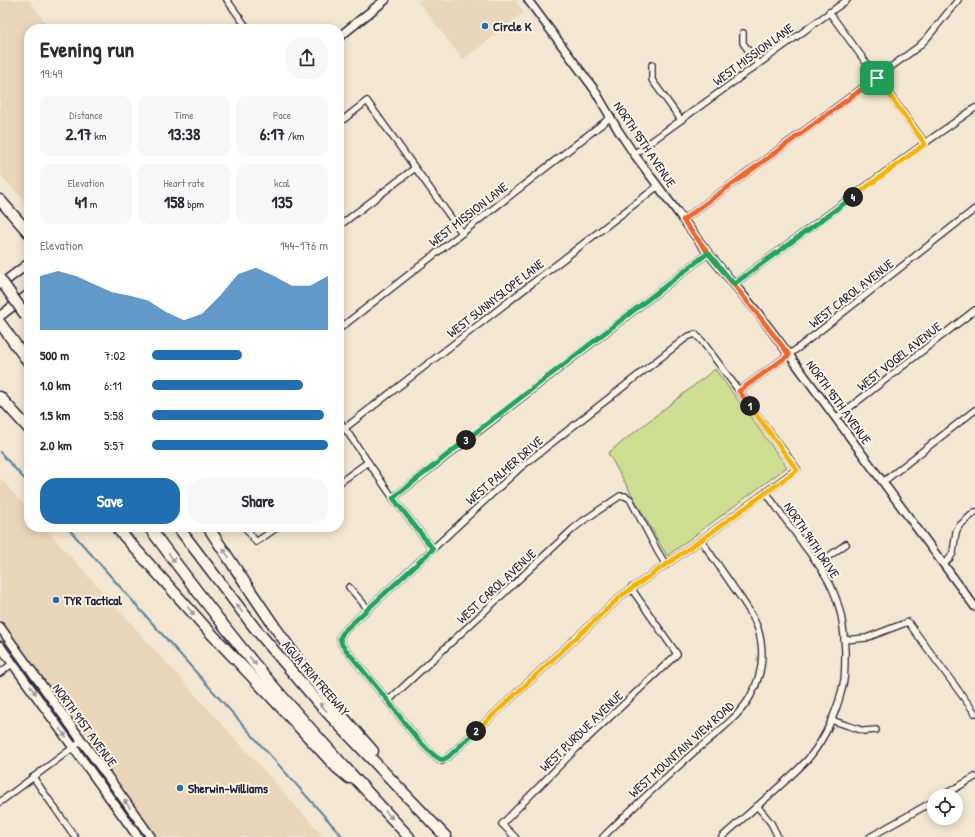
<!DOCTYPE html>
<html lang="en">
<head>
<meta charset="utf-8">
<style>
  :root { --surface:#fff; --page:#f7f7f7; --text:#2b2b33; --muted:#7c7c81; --accent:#1f6fb2 }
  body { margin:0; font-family:"Patrick Hand",sans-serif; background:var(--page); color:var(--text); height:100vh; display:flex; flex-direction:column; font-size:15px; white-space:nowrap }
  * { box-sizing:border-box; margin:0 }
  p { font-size:13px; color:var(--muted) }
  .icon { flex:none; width:22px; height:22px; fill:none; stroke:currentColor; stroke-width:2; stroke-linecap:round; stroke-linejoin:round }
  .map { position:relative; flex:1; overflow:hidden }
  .sheet { position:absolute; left:24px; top:24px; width:320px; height:508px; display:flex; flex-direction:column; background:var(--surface); border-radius:16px; box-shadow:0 2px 10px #0003 }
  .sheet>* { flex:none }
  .buttons { position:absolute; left:927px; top:789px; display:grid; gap:8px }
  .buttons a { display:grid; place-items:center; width:36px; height:36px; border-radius:50%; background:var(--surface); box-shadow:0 2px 10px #0003; font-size:20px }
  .pin { position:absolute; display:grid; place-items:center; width:34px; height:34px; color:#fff; margin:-17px; border-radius:8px; box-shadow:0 2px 6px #0006 }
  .km { position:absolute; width:20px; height:20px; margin:-10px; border-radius:50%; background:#222; color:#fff; font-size:11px; line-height:20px; text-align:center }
  .round { display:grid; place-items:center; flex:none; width:42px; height:42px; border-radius:16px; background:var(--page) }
  .head { display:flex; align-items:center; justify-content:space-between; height:68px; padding:0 16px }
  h1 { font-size:22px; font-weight:800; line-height:30px }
  .stats { display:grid; grid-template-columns:repeat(3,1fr); gap:6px; height:68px; padding:4px 16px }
  .stats div { display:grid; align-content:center; border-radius:10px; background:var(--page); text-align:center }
  .stats b { font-size:17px; font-weight:800 }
  .stats small { font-size:11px; font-weight:400 }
  .stats p { font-size:11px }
  .chart { height:112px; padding:8px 16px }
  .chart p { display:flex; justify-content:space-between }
  .chart svg { width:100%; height:72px; margin-top:4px; fill:var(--accent); opacity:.7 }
  .primary-button { display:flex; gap:8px; margin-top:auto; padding:8px 16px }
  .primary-button a { flex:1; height:46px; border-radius:16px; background:var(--accent); color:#fff; font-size:16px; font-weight:800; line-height:46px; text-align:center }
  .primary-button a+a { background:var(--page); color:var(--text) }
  ul { padding:0 16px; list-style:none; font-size:13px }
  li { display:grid; grid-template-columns:64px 48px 1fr; align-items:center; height:30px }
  li i { height:10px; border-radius:5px; background:var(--accent) }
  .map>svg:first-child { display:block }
  .built { fill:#e9d6ba }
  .green { fill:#cddd91; stroke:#788066 }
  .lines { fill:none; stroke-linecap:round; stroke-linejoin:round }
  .stream { stroke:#5a839f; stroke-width:2 }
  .minor-casing { stroke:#22223b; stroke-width:8 }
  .tertiary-casing { stroke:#22223b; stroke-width:10 }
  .secondary-casing { stroke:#22223b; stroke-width:11 }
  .motorway-casing { stroke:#22223b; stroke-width:13 }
  .minor { stroke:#fcf5e5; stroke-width:5.5 }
  .tertiary { stroke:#fcf5e5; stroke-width:7 }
  .secondary { stroke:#fcf5e5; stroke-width:8 }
  .motorway { stroke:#fcf5e5; stroke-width:10 }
  .motorway-bridge-casing { stroke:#22223b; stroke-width:13; stroke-linecap:butt }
  .motorway-bridge { stroke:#fcf5e5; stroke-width:10 }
  .oneway { fill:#9a9698 }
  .split-1-casing { stroke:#fff; stroke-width:8 }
  .split-2-casing { stroke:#fff; stroke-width:8 }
  .split-3-casing { stroke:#fff; stroke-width:8 }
  .split-4-casing { stroke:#fff; stroke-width:8 }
  .split-5-casing { stroke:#fff; stroke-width:8 }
  .split-1 { stroke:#f0652b; stroke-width:5 }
  .split-2 { stroke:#f5b400; stroke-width:5 }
  .split-3 { stroke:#22a559; stroke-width:5 }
  .split-4 { stroke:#22a559; stroke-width:5 }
  .split-5 { stroke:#f5b400; stroke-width:5 }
  .poi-dot { fill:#1f6fb2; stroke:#fcf5e5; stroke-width:1.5 }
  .labels { text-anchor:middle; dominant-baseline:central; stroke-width:4; stroke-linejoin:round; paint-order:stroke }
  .poi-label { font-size:13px; font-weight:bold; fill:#22223b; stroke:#fcf5e5; text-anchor:start }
  .street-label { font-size:13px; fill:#22223b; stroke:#fcf5e5 }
</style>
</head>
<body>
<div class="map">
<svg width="975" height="837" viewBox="0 0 975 837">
  <rect width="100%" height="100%" fill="#f3e7d1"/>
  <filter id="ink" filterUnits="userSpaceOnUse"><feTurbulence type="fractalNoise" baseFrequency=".025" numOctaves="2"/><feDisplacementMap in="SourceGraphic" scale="8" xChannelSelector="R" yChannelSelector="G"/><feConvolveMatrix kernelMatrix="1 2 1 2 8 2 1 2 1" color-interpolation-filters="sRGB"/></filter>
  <g filter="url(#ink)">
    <g class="built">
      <polygon points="0,0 29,0 50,29 29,29 29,206 0,174"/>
      <polygon points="417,0 515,0 524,12 463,60"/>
      <polygon points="0,478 29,510 29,527 44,527 324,837 159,837 145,822 0,620"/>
    </g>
    <polygon class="green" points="715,369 787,467 667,556 608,453"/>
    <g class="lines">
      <g class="stream">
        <polyline points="0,452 29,484"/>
        <polyline points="67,527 161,633 343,837"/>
      </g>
      <defs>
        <g id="minor">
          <polyline points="227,0 248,29"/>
          <polyline points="829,12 925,143"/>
          <polyline points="743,33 743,43 758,64"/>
          <polyline points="652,65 652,80 681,120"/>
          <polyline points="339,123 367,101 462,233"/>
          <polyline points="634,154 847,0"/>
          <polyline points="683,220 918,47 927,38 958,0"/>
          <polyline points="339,226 415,168"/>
          <polyline points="734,284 925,143 975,108"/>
          <polyline points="339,329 611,117"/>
          <path d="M695 334 702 341 797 469 701 540 621 596 448 757 442 761C425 752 401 718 389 702 373 683 358 664 342 645L340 638 344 631 368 609 521 467 687 337Z"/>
          <polyline points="739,391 798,348 975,209"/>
          <polyline points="836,418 975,310"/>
          <polyline points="339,420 393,498 433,549"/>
          <polyline points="345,428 658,186"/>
          <polyline points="883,482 975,410"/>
          <polyline points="339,483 368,462"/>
          <polyline points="393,498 708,253"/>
          <polyline points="245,527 256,542 278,527"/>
          <polyline points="818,564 846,544"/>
          <polyline points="944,564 950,558 953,553 956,532 959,526 975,512"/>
          <polyline points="349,587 368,609"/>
          <polyline points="844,640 866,638 908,622 975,713"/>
          <polyline points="0,673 13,663"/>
          <polyline points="388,701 573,529 583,521 620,496 625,496 630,499 658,552 666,565"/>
          <polyline points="831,720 864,731 876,730"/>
          <polyline points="33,777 75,837"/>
          <polyline points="942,796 975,777"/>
          <polyline points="0,802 82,741"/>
          <polyline points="757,806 771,823 778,837"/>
          <polyline points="515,837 502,824 576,749 677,654 631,588"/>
          <path d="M603 837C632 808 663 780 694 752 712 737 739 717 750 697 762 676 765 652 758 629 753 614 743 601 734 588 723 572 712 556 701 540"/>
          <path d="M722 837C739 822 756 807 772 793 784 782 797 771 808 759 826 738 839 707 844 680 845 671 845 661 845 652 844 626 841 605 829 582 822 568 812 556 803 544 791 527 778 510 766 492"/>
          <polyline points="870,837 934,801"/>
        </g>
        <polyline id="tertiary" points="528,0 594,89 618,130 634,154 708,253 758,313 776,337 975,607"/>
        <g id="secondary">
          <polyline points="339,37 385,0"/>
          <polyline points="0,285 29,263"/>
          <polyline points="0,316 29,294"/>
          <polyline points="0,627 151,837"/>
          <polyline points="0,646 138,837"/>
        </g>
        <g id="motorway">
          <polyline points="0,200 29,233"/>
          <polyline points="0,323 29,363"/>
          <polyline points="0,397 29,429"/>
          <polyline points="116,527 207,629 276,702 337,768 349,778"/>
          <path d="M149 527C183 573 217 618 253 662 303 722 356 780 409 837"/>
          <polyline points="178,527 254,627 322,707 446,837"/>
          <path d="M208 527C246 584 283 642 325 695 341 715 357 733 373 751"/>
        </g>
      </defs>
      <use href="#minor" class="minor-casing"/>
      <use href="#tertiary" class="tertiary-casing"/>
      <use href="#secondary" class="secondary-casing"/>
      <use href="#motorway" class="motorway-casing"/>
      <use href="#minor" class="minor"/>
      <use href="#tertiary" class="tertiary"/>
      <use href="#secondary" class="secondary"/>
      <use href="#motorway" class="motorway"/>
      <defs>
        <polyline id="motorway-bridge" points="0,279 26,316"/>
      </defs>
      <use href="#motorway-bridge" class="motorway-bridge-casing"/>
      <use href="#motorway-bridge" class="motorway-bridge"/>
    </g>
    <defs><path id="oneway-solid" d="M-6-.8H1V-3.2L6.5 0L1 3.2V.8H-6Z"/></defs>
    <g class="oneway">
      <use href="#oneway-solid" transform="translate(226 553) rotate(-124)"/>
      <use href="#oneway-solid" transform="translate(172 558) rotate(54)"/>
      <use href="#oneway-solid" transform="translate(239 608) rotate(-127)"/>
      <use href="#oneway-solid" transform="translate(191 611) rotate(49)"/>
      <use href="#oneway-solid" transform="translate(253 661) rotate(51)"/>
      <use href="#oneway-solid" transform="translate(33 690) rotate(54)"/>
      <use href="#oneway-solid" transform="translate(323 707) rotate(-132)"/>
      <use href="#oneway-solid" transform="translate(63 733) rotate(54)"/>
      <use href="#oneway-solid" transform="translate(127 804) rotate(-126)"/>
      <use href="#oneway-solid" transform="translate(389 815) rotate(47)"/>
    </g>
  </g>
  <g class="lines" filter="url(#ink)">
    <defs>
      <path id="split-1" d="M750 406 739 391 789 355C755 309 717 266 683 220L877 78"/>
      <polyline id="split-2" points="476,731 621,596 701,540 797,470 750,406"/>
      <path id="split-3" d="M466 440 393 498 433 549 344 631 340 638 342 645C358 664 373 683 389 702 401 718 425 753 442 760L448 757 476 731"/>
      <polyline id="split-4" points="466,440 708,253 734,284 853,197"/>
      <polyline id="split-5" points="853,197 925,144 877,78"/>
    </defs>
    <use href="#split-1" class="split-1-casing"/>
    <use href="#split-2" class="split-2-casing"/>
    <use href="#split-3" class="split-3-casing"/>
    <use href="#split-4" class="split-4-casing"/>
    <use href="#split-5" class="split-5-casing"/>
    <use href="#split-1" class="split-1"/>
    <use href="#split-2" class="split-2"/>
    <use href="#split-3" class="split-3"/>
    <use href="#split-4" class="split-4"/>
    <use href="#split-5" class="split-5"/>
  </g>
  <g class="poi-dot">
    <circle cx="485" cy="26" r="4"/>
    <circle cx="56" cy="600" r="4"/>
    <circle cx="180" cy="788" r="4"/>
  </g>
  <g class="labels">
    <g class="poi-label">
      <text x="493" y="26">Circle K</text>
      <text x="64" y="600">TYR Tactical</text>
      <text x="188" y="788">Sherwin-Williams</text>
    </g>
    <g class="street-label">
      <text transform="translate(753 54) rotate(-36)">WEST MISSION LANE</text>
      <text transform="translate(645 144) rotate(56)">NORTH 95TH AVENUE</text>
      <text transform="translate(468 214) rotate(-38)">WEST MISSION LANE</text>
      <text transform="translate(851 293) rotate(-38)">WEST CAROL AVENUE</text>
      <text transform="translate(495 298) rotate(-38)">WEST SUNNYSLOPE LANE</text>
      <text transform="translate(899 356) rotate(-38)">WEST VOGEL AVENUE</text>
      <text transform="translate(839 402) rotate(54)">NORTH 95TH AVENUE</text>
      <text transform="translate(504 470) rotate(-41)">WEST PALMER DRIVE</text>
      <text transform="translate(812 540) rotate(56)">NORTH 94TH DRIVE</text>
      <text transform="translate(496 586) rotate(-43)">WEST CAROL AVENUE</text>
      <text transform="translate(316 678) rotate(49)">AGUA FRIA FREEWAY</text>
      <text transform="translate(85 725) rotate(54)">NORTH 91ST AVENUE</text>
      <text transform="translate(581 731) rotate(-44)">WEST PURDUE AVENUE</text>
      <text transform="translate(681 749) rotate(-42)">WEST MOUNTAIN VIEW ROAD</text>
    </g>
  </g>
</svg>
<div class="buttons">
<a><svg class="icon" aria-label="locate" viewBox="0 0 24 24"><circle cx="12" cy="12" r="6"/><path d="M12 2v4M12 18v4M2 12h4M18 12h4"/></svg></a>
</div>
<div class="pin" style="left:877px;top:78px;background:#1e9e55"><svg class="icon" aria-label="arrive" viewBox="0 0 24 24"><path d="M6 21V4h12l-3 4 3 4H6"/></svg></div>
<b class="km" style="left:750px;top:406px">1</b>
<b class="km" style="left:476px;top:731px">2</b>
<b class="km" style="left:466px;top:440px">3</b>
<b class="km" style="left:853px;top:197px">4</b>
<section class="sheet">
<div class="head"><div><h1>Evening run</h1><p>19:49</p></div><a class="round"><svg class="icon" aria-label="share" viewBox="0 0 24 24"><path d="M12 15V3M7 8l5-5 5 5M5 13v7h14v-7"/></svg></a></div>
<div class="stats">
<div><p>Distance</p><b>2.17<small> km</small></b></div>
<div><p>Time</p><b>13:38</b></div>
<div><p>Pace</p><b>6:17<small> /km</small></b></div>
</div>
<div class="stats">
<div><p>Elevation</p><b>41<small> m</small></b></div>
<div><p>Heart rate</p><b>158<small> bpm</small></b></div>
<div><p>kcal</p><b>135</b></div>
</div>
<div class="chart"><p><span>Elevation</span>144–176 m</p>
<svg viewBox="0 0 160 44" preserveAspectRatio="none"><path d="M0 44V11L10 8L20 11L30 16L40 21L50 23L60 26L70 33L80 38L90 34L100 23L110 10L120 6L130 11L140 17L150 17L160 11V44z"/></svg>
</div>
<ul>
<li><b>500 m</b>7:02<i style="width:51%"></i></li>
<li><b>1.0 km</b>6:11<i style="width:86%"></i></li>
<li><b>1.5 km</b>5:58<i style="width:98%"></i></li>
<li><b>2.0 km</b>5:57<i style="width:100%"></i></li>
</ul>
<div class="primary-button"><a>Save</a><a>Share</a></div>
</section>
</div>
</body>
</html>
